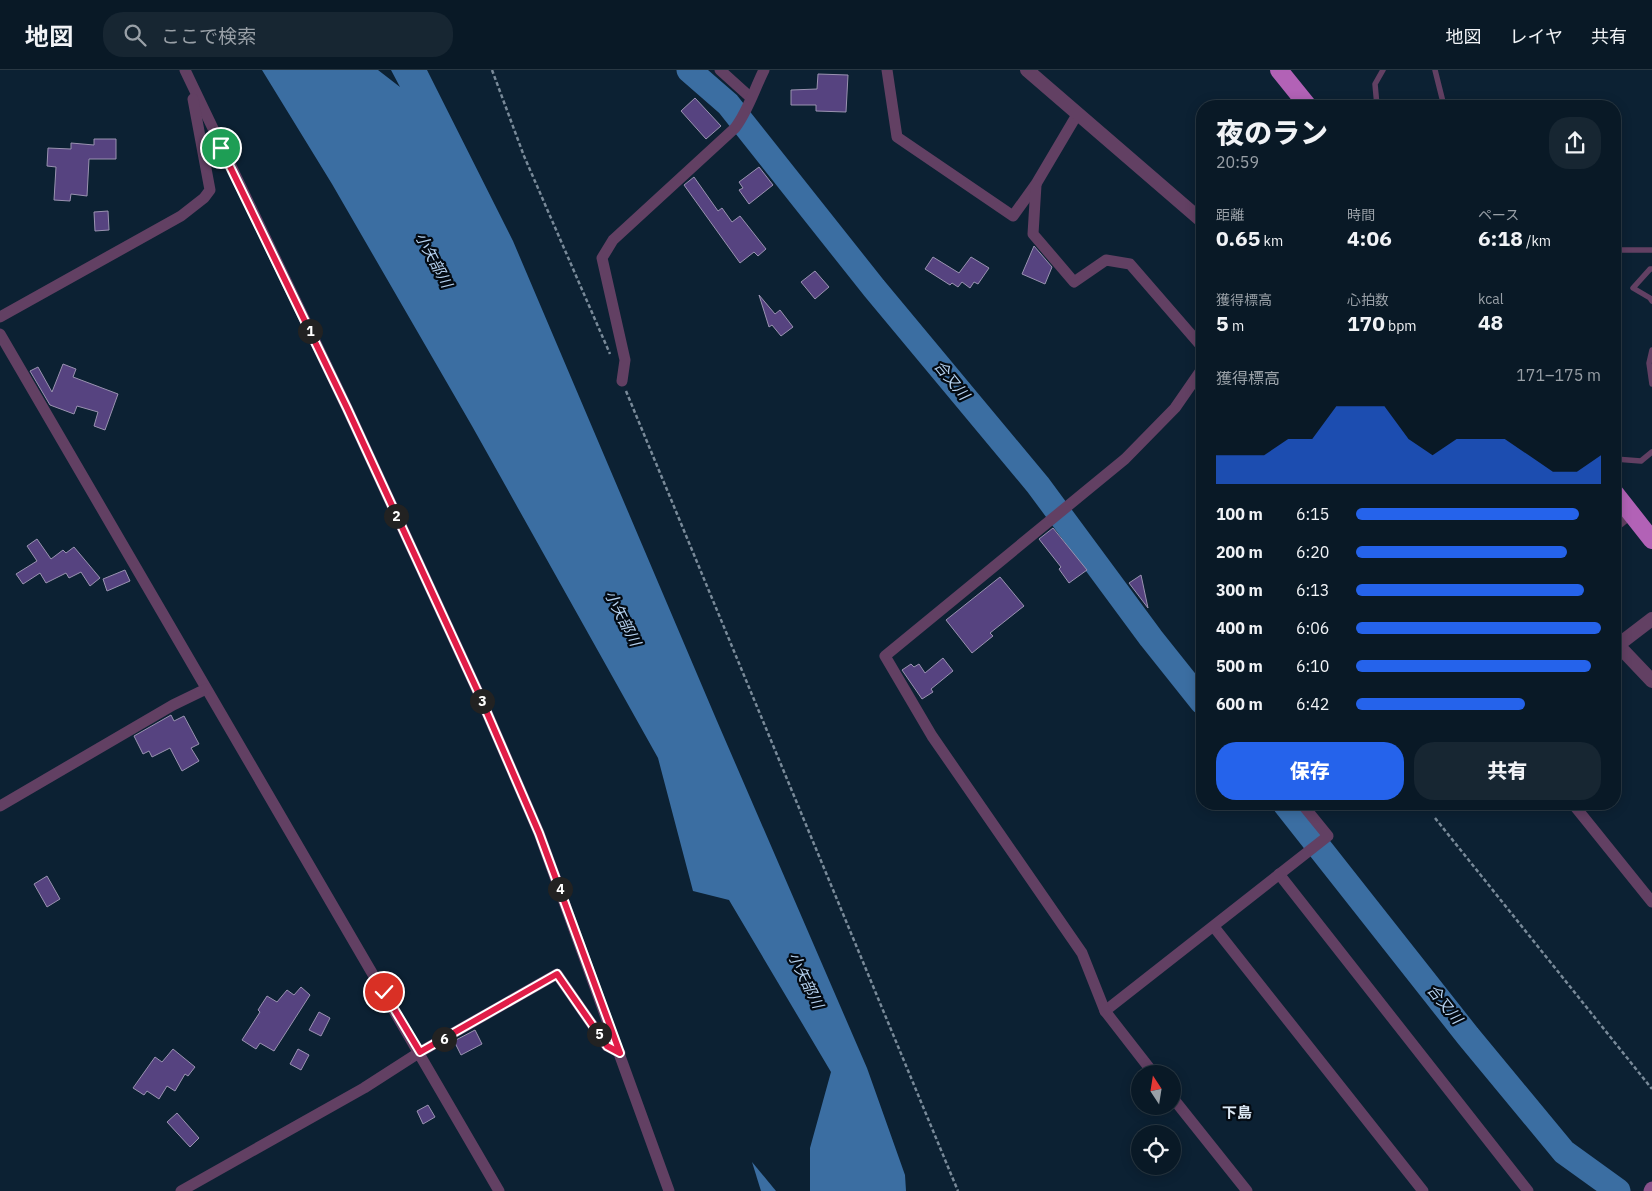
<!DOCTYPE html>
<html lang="ja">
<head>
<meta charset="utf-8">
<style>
  :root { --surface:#091926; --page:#172632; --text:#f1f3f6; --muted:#99a0a7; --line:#293843; --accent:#2563eb }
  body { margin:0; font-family:"IBM Plex Sans","Noto Sans JP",sans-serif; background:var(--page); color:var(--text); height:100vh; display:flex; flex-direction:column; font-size:19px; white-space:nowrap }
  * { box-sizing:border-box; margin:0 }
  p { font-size:16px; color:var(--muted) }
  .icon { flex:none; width:28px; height:28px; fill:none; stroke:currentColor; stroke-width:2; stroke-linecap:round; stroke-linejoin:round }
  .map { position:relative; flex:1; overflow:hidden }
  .sheet { position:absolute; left:1196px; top:30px; width:425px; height:710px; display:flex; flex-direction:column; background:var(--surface); border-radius:20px; box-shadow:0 2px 12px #0003,0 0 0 1px var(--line) }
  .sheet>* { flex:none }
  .needle { width:32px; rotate:348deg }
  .controls { position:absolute; left:1131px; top:995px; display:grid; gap:10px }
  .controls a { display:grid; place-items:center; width:50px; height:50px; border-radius:50%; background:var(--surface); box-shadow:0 2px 12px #0003,0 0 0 1px var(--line); font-size:25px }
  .pin { position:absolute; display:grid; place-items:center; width:42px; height:42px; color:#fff; margin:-21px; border:2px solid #fff; border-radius:50%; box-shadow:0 1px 5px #0007 }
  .km { position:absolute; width:25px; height:25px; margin:-12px; border-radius:50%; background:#222; color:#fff; font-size:14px; line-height:25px; text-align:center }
  .round { display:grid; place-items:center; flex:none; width:52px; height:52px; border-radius:20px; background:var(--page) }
  .head { display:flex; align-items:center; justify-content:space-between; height:85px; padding:0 20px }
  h1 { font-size:28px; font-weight:800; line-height:38px }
  .figures { display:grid; grid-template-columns:repeat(3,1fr); gap:8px; height:85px; padding:5px 20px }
  .figures div { display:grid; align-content:center }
  .figures b { font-size:21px; font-weight:800 }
  .figures small { font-size:14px; font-weight:400 }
  .figures p { font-size:14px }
  .chart { height:140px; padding:10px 20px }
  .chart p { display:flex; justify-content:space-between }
  .chart svg { width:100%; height:90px; margin-top:5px; fill:var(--accent); opacity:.7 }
  .action { display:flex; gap:10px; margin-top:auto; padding:10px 20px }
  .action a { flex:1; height:58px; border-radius:20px; background:var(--accent); color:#fff; font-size:20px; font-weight:800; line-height:58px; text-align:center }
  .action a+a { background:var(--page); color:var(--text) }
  ul { padding:0 20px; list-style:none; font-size:16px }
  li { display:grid; grid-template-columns:80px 60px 1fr; align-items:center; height:38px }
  li i { height:12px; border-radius:6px; background:var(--accent) }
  header { display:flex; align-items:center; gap:30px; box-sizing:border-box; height:70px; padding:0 25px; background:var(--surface); border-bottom:1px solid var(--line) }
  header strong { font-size:24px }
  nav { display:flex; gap:28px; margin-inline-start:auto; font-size:18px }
  .search { width:350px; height:45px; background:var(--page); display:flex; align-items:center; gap:12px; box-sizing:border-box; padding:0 18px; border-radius:20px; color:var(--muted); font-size:19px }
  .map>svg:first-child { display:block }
  .water { fill:#3b6ea2 }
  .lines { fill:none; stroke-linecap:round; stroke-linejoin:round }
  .river { stroke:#3b6ea2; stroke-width:25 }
  .building { fill:#564380; stroke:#9a93b1 }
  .path { stroke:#798a99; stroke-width:2.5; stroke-dasharray:4 2.5; stroke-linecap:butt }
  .service { stroke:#624063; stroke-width:5.5 }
  .minor { stroke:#624063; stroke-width:11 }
  .tertiary { stroke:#624063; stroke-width:14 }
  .secondary { stroke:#88518a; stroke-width:15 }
  .trunk { stroke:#b262b6; stroke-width:18 }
  .route-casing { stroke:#fff; stroke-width:10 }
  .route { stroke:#e11d48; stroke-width:6 }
  .labels { text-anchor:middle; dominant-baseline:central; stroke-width:4.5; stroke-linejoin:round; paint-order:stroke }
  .water-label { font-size:15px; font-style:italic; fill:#b6d2f0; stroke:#030a12 }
  .neighbourhood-label { font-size:15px; font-weight:bold; fill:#ddeaf7; stroke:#030a12 }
</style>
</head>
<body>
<header>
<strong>地図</strong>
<div class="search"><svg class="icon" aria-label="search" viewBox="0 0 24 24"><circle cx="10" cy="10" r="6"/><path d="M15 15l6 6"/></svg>ここで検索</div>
<nav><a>地図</a><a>レイヤ</a><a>共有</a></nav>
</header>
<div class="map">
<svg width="1652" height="1121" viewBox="0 0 1652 1121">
  <rect width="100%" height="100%" fill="#0c2133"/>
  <g class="water">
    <polygon points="262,0 378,0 400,17 391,0 427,0 513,171 717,651 867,998 905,1105 906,1121 810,1121 810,1078 831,1002 729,830 693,821 658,688 472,356 332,114"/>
    <polygon points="752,1092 776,1121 761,1121"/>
  </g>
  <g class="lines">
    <g class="river">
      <polyline points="689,0 728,34 874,218 1038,415 1151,568 1202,632"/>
      <polyline points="1285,734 1468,966 1564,1082 1618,1121"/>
    </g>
  </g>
  <g class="building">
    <polygon points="818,4 848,5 846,42 816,41 816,35 791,35 791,20 817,19"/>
    <polygon points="695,28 721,56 706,69 681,41"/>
    <polygon points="94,69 116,69 116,89 89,89 87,126 71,124 70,131 54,130 56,97 47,96 48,78 71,79 71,73 94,75"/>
    <polygon points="759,97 773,115 749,134 739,120 743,118 739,112"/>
    <polygon points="694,107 718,141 722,138 732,152 740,146 766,179 758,186 754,182 740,193 684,115"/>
    <polygon points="108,141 109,160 95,161 94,142"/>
    <polygon points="1034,176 1052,197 1045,214 1022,204"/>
    <polygon points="933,187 959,203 971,187 989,198 978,214 974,212 970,218 962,212 958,217 952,213 950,215 925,199"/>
    <polygon points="815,201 829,217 815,229 801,212"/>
    <polygon points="759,225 775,244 780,240 793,257 781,266 772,255 769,257"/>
    <polygon points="63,294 76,299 73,307 118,324 105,360 94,356 98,342 77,336 74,344 50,335 30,301 38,297 52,322"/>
    <polygon points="1053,458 1087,500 1069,513 1059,499 1061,497 1039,469"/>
    <polygon points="37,469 51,489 63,480 66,483 74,477 100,508 90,516 81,502 69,508 66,503 46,513 40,503 23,514 16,504 37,491 27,476"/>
    <polygon points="125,500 130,511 107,521 103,509"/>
    <polygon points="1141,505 1148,538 1129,513"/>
    <polygon points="1000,507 1024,536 990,563 993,566 972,583 946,550"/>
    <polygon points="943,588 953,601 931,619 933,622 922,629 902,600 911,594 914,597 919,594 925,603"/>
    <polygon points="171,645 174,651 184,646 199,674 191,678 199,691 182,701 170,678 152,687 149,681 143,684 134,666"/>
    <polygon points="47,806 60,829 47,837 34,814"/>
    <polygon points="301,917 310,925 274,981 260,973 256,979 242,970 260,942 258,940 267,926 277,932 287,920 294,925"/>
    <polygon points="319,942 330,948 321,966 309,960"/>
    <polygon points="475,960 482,974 461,985 454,971"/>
    <polygon points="173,979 195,997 188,1006 185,1004 175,1021 167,1016 159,1029 147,1021 144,1025 133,1018 155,987 162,992"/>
    <polygon points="298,979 309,985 301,1000 290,994"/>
    <polygon points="428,1035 435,1047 423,1054 417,1041"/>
    <polygon points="177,1043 199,1068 190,1077 167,1052"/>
  </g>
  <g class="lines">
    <g class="path">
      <polyline points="492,0 524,86 610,284"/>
      <polyline points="626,321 958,1121"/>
      <polyline points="1435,748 1652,1019"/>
    </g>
    <g class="service">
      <polyline points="1435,0 1444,36"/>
      <polyline points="1377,36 1375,14 1383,0"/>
      <polyline points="1615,180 1652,180"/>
      <polyline points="1652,199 1650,199 1633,218 1650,228 1652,231"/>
      <polyline points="1652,280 1649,293 1652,314"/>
      <polyline points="1615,389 1641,391 1652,382"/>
    </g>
    <g class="minor">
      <polyline points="185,0 347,338 478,622 539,763 669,1121"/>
      <polyline points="720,0 750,27"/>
      <polyline points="887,0 897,67 1013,146 1036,114 1078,43"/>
      <polyline points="1036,115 1033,164 1074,212 1106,190 1130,194 1202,277"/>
      <polyline points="0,247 181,146 204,128 210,120 193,29"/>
      <polyline points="0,264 499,1121"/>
      <path d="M622 311 625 290 602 188 613 170 735 58C748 41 754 20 764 0"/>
      <polyline points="1615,456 1631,443"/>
      <polyline points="1573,734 1652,832"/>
      <polyline points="0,736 173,635 206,619"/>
      <polyline points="1279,804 1528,1121"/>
      <polyline points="1214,857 1423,1121"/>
      <polyline points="1105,941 1328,766 1302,734"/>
      <polyline points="1154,1004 1105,941 1082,883 932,666 885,586 1125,389 1175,338 1202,299"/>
      <polyline points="1172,1027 1247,1121"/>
      <polyline points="181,1121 364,1018 420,982 557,904 607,976 620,983"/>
    </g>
    <g class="tertiary">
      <polyline points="1027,0 1202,151"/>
      <polyline points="1615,572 1652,611"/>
      <polyline points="1618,575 1652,549"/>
    </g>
    <polyline class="secondary" points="1651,1121 1652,1119"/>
    <g class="trunk">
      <polyline points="1279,0 1308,36"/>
      <polyline points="1615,423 1652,470"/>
    </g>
  </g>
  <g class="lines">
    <defs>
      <polyline id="route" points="221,78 347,338 478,622 539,763 620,983 607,976 557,904 420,982 384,922"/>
    </defs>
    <use href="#route" class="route-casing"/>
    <use href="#route" class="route"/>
  </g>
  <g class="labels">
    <g class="water-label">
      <text transform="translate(434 190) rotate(62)">小矢部川</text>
      <text transform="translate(952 310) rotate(51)">合又川</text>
      <text transform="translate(623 548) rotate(63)">小矢部川</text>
      <text transform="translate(806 910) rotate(64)">小矢部川</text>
      <text transform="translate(1445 934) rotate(51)">合又川</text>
    </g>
    <g class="neighbourhood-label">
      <text x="1237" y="1042">下島</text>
    </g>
  </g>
</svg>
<div class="controls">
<a><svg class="needle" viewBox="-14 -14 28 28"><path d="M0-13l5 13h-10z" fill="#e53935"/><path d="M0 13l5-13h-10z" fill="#99a0a7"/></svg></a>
<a><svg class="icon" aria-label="locate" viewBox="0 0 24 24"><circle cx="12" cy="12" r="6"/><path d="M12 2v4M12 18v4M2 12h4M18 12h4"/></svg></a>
</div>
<div class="pin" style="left:221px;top:78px;background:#1e9e55"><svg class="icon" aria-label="arrive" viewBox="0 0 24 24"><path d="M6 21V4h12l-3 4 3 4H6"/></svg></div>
<div class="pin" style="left:384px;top:922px;background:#d93025"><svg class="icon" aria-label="check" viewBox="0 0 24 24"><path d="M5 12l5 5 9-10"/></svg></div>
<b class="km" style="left:310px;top:261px">1</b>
<b class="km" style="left:396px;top:446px">2</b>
<b class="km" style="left:482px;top:631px">3</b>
<b class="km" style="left:560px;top:819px">4</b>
<b class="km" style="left:599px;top:964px">5</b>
<b class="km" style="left:444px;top:969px">6</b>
<section class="sheet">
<div class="head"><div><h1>夜のラン</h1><p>20:59</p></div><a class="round"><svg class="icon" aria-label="share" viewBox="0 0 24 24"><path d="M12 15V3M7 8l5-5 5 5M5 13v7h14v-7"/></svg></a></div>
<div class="figures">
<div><p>距離</p><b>0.65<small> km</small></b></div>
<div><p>時間</p><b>4:06</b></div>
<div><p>ペース</p><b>6:18<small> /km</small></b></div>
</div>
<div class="figures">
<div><p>獲得標高</p><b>5<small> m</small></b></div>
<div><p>心拍数</p><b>170<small> bpm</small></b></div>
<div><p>kcal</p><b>48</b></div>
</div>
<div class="chart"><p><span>獲得標高</span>171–175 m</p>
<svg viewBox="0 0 160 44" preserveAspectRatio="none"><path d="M0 44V30L10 30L20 30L30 22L40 22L50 6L60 6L70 6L80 22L90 30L100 22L110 22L120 22L130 30L140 38L150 38L160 30V44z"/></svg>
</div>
<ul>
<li><b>100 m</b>6:15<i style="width:91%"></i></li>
<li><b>200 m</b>6:20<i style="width:86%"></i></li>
<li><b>300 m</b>6:13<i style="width:93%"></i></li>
<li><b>400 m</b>6:06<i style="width:100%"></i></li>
<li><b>500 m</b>6:10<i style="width:96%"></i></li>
<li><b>600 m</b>6:42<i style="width:69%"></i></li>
</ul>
<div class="action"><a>保存</a><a>共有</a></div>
</section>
</div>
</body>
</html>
